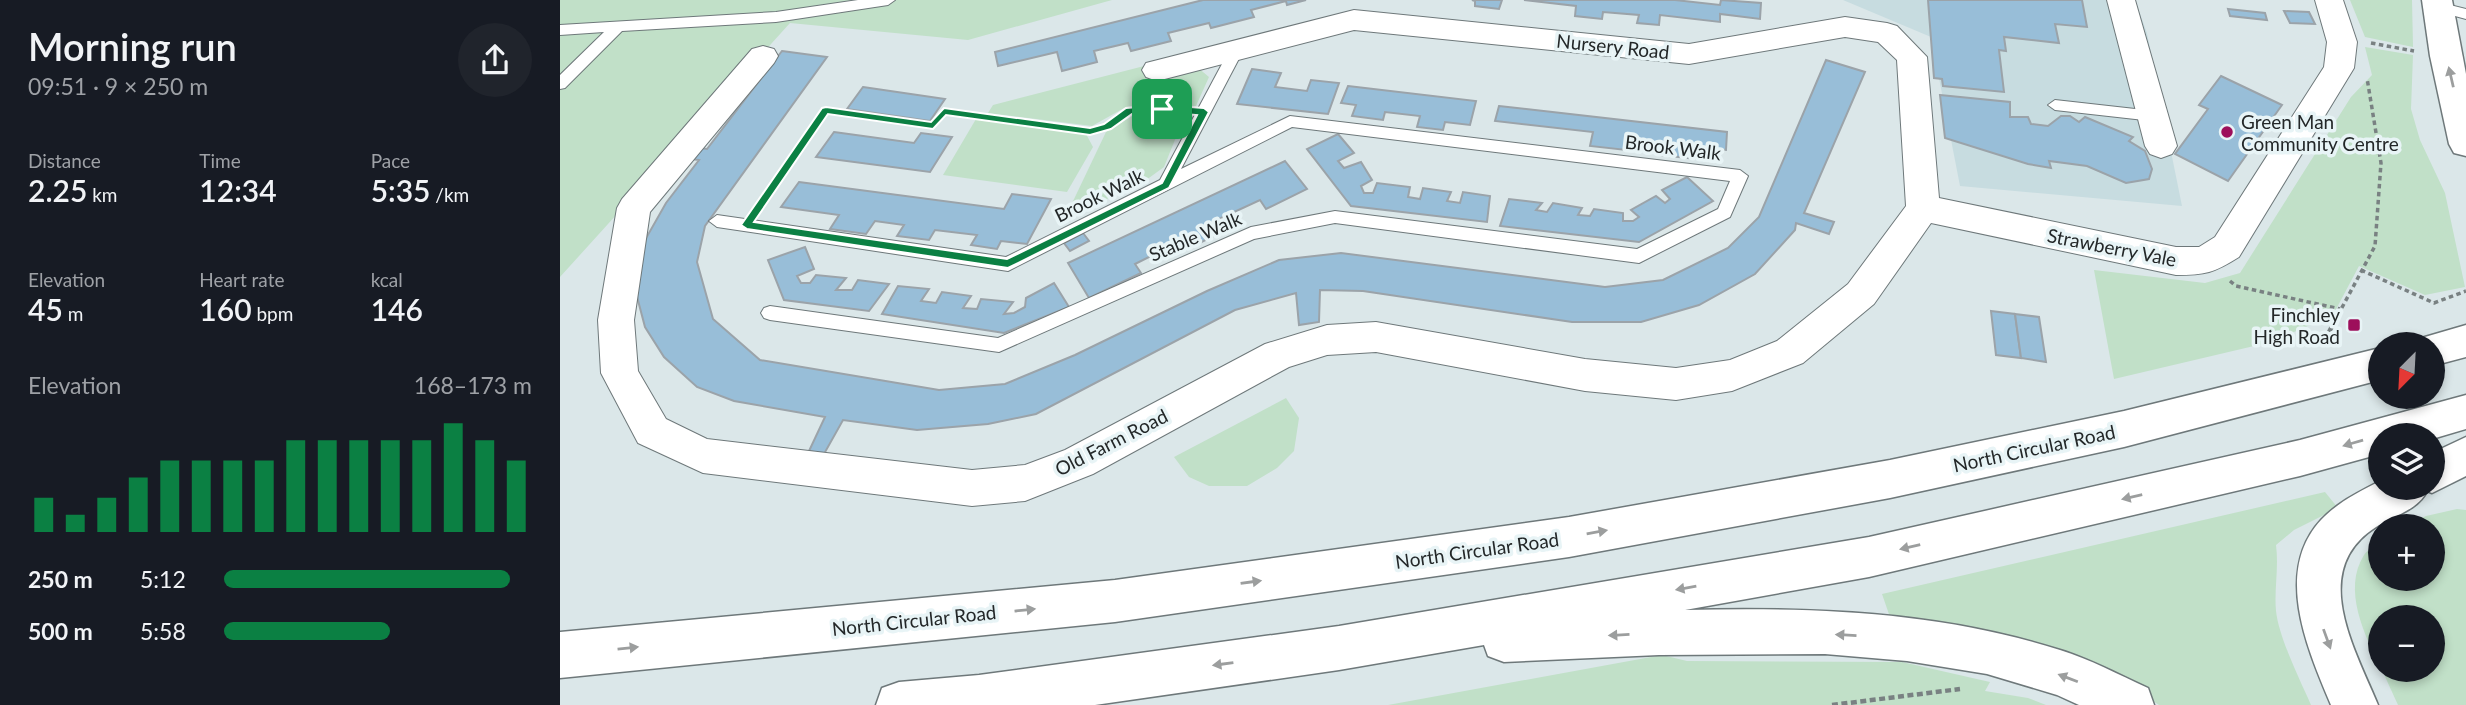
<!DOCTYPE html>
<html lang="en">
<head>
<meta charset="utf-8">
<style>
  :root { --surface:#171b24; --page:#20242c; --text:#f1f3f6; --muted:#9ea1a6; --accent:#0b8043 }
  body { margin:0; font-family:Lato,sans-serif; background:var(--page); color:var(--text); height:100vh; display:flex; flex-direction:column; font-size:26px; white-space:nowrap }
  * { box-sizing:border-box; margin:0 }
  p { font-size:23px; color:var(--muted) }
  .icon { flex:none; width:38px; height:38px; fill:none; stroke:currentColor; stroke-width:2; stroke-linecap:round; stroke-linejoin:round }
  .map { position:relative; flex:1; overflow:hidden }
  .drawer { display:flex; flex-direction:column; background:var(--surface); width:560px }
  .drawer>* { flex:none }
  .needle { width:46px; rotate:204deg }
  .tools { position:absolute; left:1808px; top:332px; display:grid; gap:14px }
  .tools a { display:grid; place-items:center; width:77px; height:77px; border-radius:50%; background:var(--surface); box-shadow:0 4px 10px #0003; font-size:35px }
  .pin { position:absolute; display:grid; place-items:center; width:60px; height:60px; color:#fff; margin:-30px; border-radius:14px; box-shadow:0 4px 10px #0006 }
  .round { display:grid; place-items:center; flex:none; width:74px; height:74px; border-radius:37px; background:var(--page) }
  .overview { display:flex; align-items:center; justify-content:space-between; height:119px; padding:0 28px }
  h1 { font-size:38px; font-weight:600; line-height:52px }
  .metrics { display:grid; grid-template-columns:repeat(3,1fr); gap:10px; height:119px; padding:7px 28px }
  .metrics div { display:grid; align-content:center }
  .metrics b { font-size:30px; font-weight:600 }
  .metrics small { font-size:19px; font-weight:400 }
  .metrics p { font-size:19px }
  .chart { height:196px; padding:14px 28px }
  .chart p { display:flex; justify-content:space-between }
  .chart svg { width:100%; height:126px; margin-top:7px; stroke:var(--accent); stroke-width:6 }
  ul { padding:0 28px; list-style:none; font-size:23px }
  li { display:grid; grid-template-columns:112px 84px 1fr; align-items:center; height:52px }
  li i { height:18px; border-radius:9px; background:var(--accent) }
  main { display:flex; flex:1; min-height:0 }
  .map>svg:first-child { display:block }
  .built { fill:#c7dce0 }
  .green { fill:#c1e0c8 }
  .building { fill:#98bed8; stroke:#9ba3a9; stroke-width:2 }
  .lines { fill:none; stroke-linecap:round; stroke-linejoin:round }
  .service-casing { stroke:#6e787a; stroke-width:2 }
  .minor-casing { stroke:#6e787a; stroke-width:2 }
  .primary-casing { stroke:#6e787a; stroke-width:3 }
  .trunk-casing { stroke:#6e787a; stroke-width:3 }
  .path-far1 { stroke:#798182; stroke-width:3.5; stroke-dasharray:4.5 3.5; stroke-linecap:butt }
  .path { stroke:#798182; stroke-width:4.5; stroke-dasharray:6 3.5; stroke-linecap:butt }
  .service { fill:#fff; fill-rule:evenodd }
  .minor { fill:#fff; fill-rule:evenodd }
  .primary { fill:#fff; fill-rule:evenodd }
  .trunk { fill:#fff; fill-rule:evenodd }
  .oneway { fill:#9c9e9e }
  .route { fill:#0b8043; stroke:#fff; stroke-width:2; fill-rule:evenodd }
  .poi-dot { fill:#9d0f5b; stroke:#e8f4f6; stroke-width:2.5 }
  .labels { text-anchor:middle; dominant-baseline:central; stroke-width:7; stroke-linejoin:round; paint-order:stroke }
  .street-label { font-size:19px; fill:#232728; stroke:#e8f4f6 }
  .poi-label { font-size:19px; fill:#232728; stroke:#e8f4f6; text-anchor:start }
</style>
</head>
<body>
<main>
<section class="drawer">
<div class="overview"><div><h1>Morning run</h1><p>09:51 · 9 × 250 m</p></div><a class="round"><svg class="icon" aria-label="share" viewBox="0 0 24 24"><path d="M12 15V3M7 8l5-5 5 5M5 13v7h14v-7"/></svg></a></div>
<div class="metrics">
<div><p>Distance</p><b>2.25<small> km</small></b></div>
<div><p>Time</p><b>12:34</b></div>
<div><p>Pace</p><b>5:35<small> /km</small></b></div>
</div>
<div class="metrics">
<div><p>Elevation</p><b>45<small> m</small></b></div>
<div><p>Heart rate</p><b>160<small> bpm</small></b></div>
<div><p>kcal</p><b>146</b></div>
</div>
<div class="chart"><p><span>Elevation</span>168–173 m</p>
<svg viewBox="0 0 160 44" preserveAspectRatio="none"><path d="M5 44V32M15 44V38M25 44V32M35 44V25M45 44V19M55 44V19M65 44V19M75 44V19M85 44V12M95 44V12M105 44V12M115 44V12M125 44V12M135 44V6M145 44V12M155 44V19"/></svg>
</div>
<ul>
<li><b>250 m</b>5:12<i style="width:93%"></i></li>
<li><b>500 m</b>5:58<i style="width:54%"></i></li>
</ul>
</section>
<div class="map">
<svg width="1906" height="705" viewBox="0 0 1906 705">
  <rect width="100%" height="100%" fill="#dbe7e9"/>
  <polygon class="built" points="1283,0 1575,0 1587,33 1622,206 1400,186 1371,37"/>
  <g class="green">
    <polygon points="0,0 552,0 408,40 230,23 0,277"/>
    <polygon points="1790,0 1852,0 1853,47 1805,37"/>
    <polygon points="1805,47 1853,55 1851,109 1860,140 1885,193 1905,287 1865,295 1799,266 1773,315 1711,342 1554,379 1534,270 1645,283 1680,273 1791,97 1812,75"/>
    <polygon points="588,65 637,67 649,77 636,106 593,103 566,107 532,126 428,113 433,105"/>
    <polygon points="579,112 625,115 604,167 582,183 505,218 546,132"/>
    <polygon points="416,119 525,132 533,147 507,192 383,175"/>
    <polygon points="726,398 739,418 734,451 717,468 687,486 649,486 629,477 614,457"/>
    <path d="M1765 492 1778 508 1734 530 1716 545C1719 567 1714 590 1716 611 1719 638 1740 680 1751 705H1599L1566 683 1332 623 1322 594Z"/>
    <path d="M1897 509 1906 510V705H1838L1822 670H1872V618H1820V667C1805 635 1782 590 1804 555 1808 550 1815 544 1820 539V579H1872V527H1843L1866 516Z"/>
    <polygon points="1102,655 1127,661 1342,662 1430,682 1425,691 1468,698 1486,705 828,705"/>
  </g>
  <g class="building">
    <polygon points="643,0 746,0 727,5 726,1 691,10 694,17 651,28 649,23 608,33 611,41 571,51 568,43 534,51 537,62 502,71 497,52 438,66 435,52"/>
    <polygon points="912,0 942,0 939,9 915,6 915,1"/>
    <polygon points="964,0 1115,0 1160,5 1161,0 1201,3 1200,19 1160,14 1160,22 1100,15 1099,25 1077,23 1079,15 1043,12 1042,19 1015,16 1016,6"/>
    <polygon points="1368,0 1522,0 1527,27 1495,24 1499,43 1444,37 1446,51 1439,50 1444,92 1383,86 1382,79 1374,78"/>
    <polygon points="1668,9 1705,13 1707,20 1670,16"/>
    <polygon points="1724,11 1749,12 1755,24 1730,23"/>
    <polygon points="222,51 267,57 145,226 137,262 153,319 200,360 379,390 445,384 515,355 647,291 719,260 781,253 1045,287 1103,280 1168,248 1199,217 1266,60 1305,72 1244,213 1274,222 1269,234 1236,223 1235,230 1195,274 1139,305 1081,322 1012,322 803,291 760,290 759,322 739,325 736,293 675,310 476,414 428,424 357,430 283,420 264,454 249,451 265,417 174,401 137,387 104,357 85,327 75,289 85,240 106,203 139,160 123,158 132,147 147,149"/>
    <polygon points="692,69 721,73 715,87 747,91 751,80 779,83 768,114 677,104"/>
    <polygon points="1661,76 1722,105 1668,181 1615,154 1648,109 1639,105"/>
    <polygon points="788,86 916,101 910,125 885,122 883,130 857,127 860,116 825,112 823,120 792,116 796,105 781,103"/>
    <polygon points="303,87 385,99 370,121 287,109"/>
    <polygon points="1380,95 1450,102 1450,117 1468,117 1471,124 1488,126 1501,116 1510,116 1519,122 1525,117 1573,137 1569,141 1585,151 1592,169 1589,179 1566,183 1527,166 1489,161 1491,168 1468,164 1385,138"/>
    <polygon points="939,106 1167,132 1166,150 1155,149 1154,161 1101,155 1102,146 1067,142 1066,150 1030,146 1033,132 935,121"/>
    <polygon points="274,132 354,143 361,133 392,137 370,172 256,157"/>
    <polygon points="778,134 794,153 778,161 784,168 801,162 812,180 801,186 804,193 813,193 817,183 850,187 848,197 860,199 863,188 891,192 887,201 900,203 903,192 930,196 927,222 791,206 747,149"/>
    <polygon points="725,161 747,189 706,209 700,200 659,219 666,230 619,253 613,245 575,264 581,273 529,298 508,263"/>
    <polygon points="1127,177 1153,201 1079,242 940,226 949,199 982,203 976,210 987,212 993,203 1022,208 1018,215 1030,216 1034,209 1063,213 1063,221 1073,221 1079,217 1071,210 1096,196 1105,203 1110,199 1102,190"/>
    <polygon points="239,182 444,209 452,194 491,199 467,244 441,241 437,249 411,245 417,235 375,230 369,240 337,236 344,225 315,221 306,234 270,229 279,215 221,207"/>
    <polygon points="523,233 529,241 510,251 504,243"/>
    <polygon points="245,247 254,269 237,276 241,283 250,283 256,275 286,278 276,290 292,290 298,280 329,284 309,311 224,300 208,260"/>
    <polygon points="494,283 509,307 444,333 322,314 338,286 369,289 361,301 376,303 382,292 411,296 403,308 417,309 421,299 453,302 444,314 454,313 465,307 466,298"/>
    <polygon points="1431,311 1455,314 1461,358 1436,355"/>
    <polygon points="1455,314 1479,317 1486,362 1461,358"/>
  </g>
  <g class="lines">
    <defs>
      <g id="service">
        <polygon points="298,0 335,0 328,5 216,22 62,31 5,88 0,89 0,75 44,32 0,35 0,25 216,12"/>
        <polygon points="1878,2 1906,9 1906,19 1873,10 1873,4"/>
        <polygon points="677,44 684,49 621,169 730,116 1180,170 1188,176 1170,217 1079,263 775,223 694,239 439,352 210,320 204,318 201,313 204,308 210,306 438,338 691,227 775,211 1077,249 1158,209 1170,181 732,127 448,271 157,227 149,221 157,215 446,257 600,180 670,49"/>
        <polygon points="1495,100 1593,111 1600,116 1593,121 1495,110 1488,105"/>
      </g>
      <g id="minor">
        <polygon points="1547,0 1575,0 1617,146 1612,154 1601,158 1590,154 1585,146"/>
        <path d="M1755 0H1783L1797 42 1794 68 1679 257C1654 273 1645 275 1616 275L1371 223 1314 304 1243 363 1172 391 1116 400 1025 391 816 352 767 355 729 367 533 474 465 501 412 506 143 473 78 443 41 373 38 320 57 208 62 199 192 49 203 46 214 49 218 56 214 63 90 212 74 320 78 371 106 419 147 439 412 470 465 465 505 450 705 344 767 325 816 322 1025 359 1116 368 1170 360 1217 341 1288 284 1346 206 1337 60 1318 42 1285 37 1129 64 794 30 597 81 586 77 582 70 586 63 794 10 1129 44 1285 17 1327 23 1337 26 1367 57 1379 198 1616 247H1639L1655 237 1764 67 1767 42Z"/>
      </g>
      <polygon id="primary" points="1862,0 1892,0 1906,74 1906,156 1894,153 1889,144 1870,56"/>
      <g id="trunk">
        <polygon points="1906,325 1906,357 1872,366 1872,345 1855,345 1858,339"/>
        <polygon points="1820,348 1820,380 1564,447 1330,498 1009,557 555,622 0,678 0,632 555,580 1009,517 1330,460 1564,411"/>
        <path d="M1906 395V429L1872 439V436H1820V454L1740 476 1309 577 1125 610C1252 607 1378 611 1500 650 1530 659 1559 675 1588 688L1594 705H1519L1497 695 1427 674 1347 661 1265 654 1099 655 944 662 928 656 924 645 779 670 535 705H316L322 688 339 682 419 675 779 626 1309 537 1740 440Z"/>
        <path d="M1906 437V476L1872 493 1867 491C1858 510 1833 516 1816 527 1748 570 1795 649 1818 705H1771C1748 650 1713 572 1761 520 1778 502 1799 492 1820 481V488H1872V453Z"/>
      </g>
    </defs>
    <use href="#service" class="service-casing"/>
    <use href="#minor" class="minor-casing"/>
    <use href="#primary" class="primary-casing"/>
    <use href="#trunk" class="trunk-casing"/>
    <g class="path-far1">
      <polyline points="1811,43 1854,51"/>
      <polyline points="201,204 266,111 373,126 384,111 530,131 547,126 570,111 618,110"/>
      <polyline points="1801,270 1874,303 1906,291"/>
      <polyline points="1670,281 1676,286 1780,309"/>
      <polyline points="1778,315 1815,246 1821,163 1807,78"/>
    </g>
    <g class="path">
      <polyline points="1769,332 1779,313"/>
      <polyline points="1272,705 1400,689"/>
    </g>
    <use href="#service" class="service"/>
    <use href="#minor" class="minor"/>
    <use href="#primary" class="primary"/>
    <use href="#trunk" class="trunk"/>
  </g>
  <defs><path id="oneway-solid" d="M-6-.8H1V-3.2L6.5 0L1 3.2V.8H-6Z" transform="scale(1.75)"/></defs>
  <g class="oneway">
    <use href="#oneway-solid" transform="translate(1891 77) rotate(-103)"/>
    <use href="#oneway-solid" transform="translate(1793 443) rotate(164)"/>
    <use href="#oneway-solid" transform="translate(1572 497) rotate(167)"/>
    <use href="#oneway-solid" transform="translate(1037 532) rotate(-10)"/>
    <use href="#oneway-solid" transform="translate(1350 547) rotate(167)"/>
    <use href="#oneway-solid" transform="translate(691 582) rotate(-8)"/>
    <use href="#oneway-solid" transform="translate(1126 588) rotate(170)"/>
    <use href="#oneway-solid" transform="translate(465 610) rotate(-6)"/>
    <use href="#oneway-solid" transform="translate(1059 635) rotate(177)"/>
    <use href="#oneway-solid" transform="translate(1286 635) rotate(-177)"/>
    <use href="#oneway-solid" transform="translate(1767 639) rotate(70)"/>
    <use href="#oneway-solid" transform="translate(68 648) rotate(-6)"/>
    <use href="#oneway-solid" transform="translate(663 664) rotate(172)"/>
    <use href="#oneway-solid" transform="translate(1508 678) rotate(-159)"/>
  </g>
  <path class="route" d="M602 105 644 108 649 112 609 188 448 268 187 229 181 225 262 108 266 107 371 122 384 108 530 128 544 124 566 108ZM602 112 637 115 602 183 447 259 194 222 268 114 373 129 386 115 530 135 551 129 572 114Z"/>
  <g class="poi-dot">
    <circle cx="1667" cy="132" r="7"/>
    <rect x="1787" y="318" width="14" height="14" rx="3.5"/>
  </g>
  <g class="labels">
    <g class="street-label">
      <text transform="translate(1053 46) rotate(6)">Nursery Road</text>
      <text transform="translate(1113 147) rotate(7)">Brook Walk</text>
      <text transform="translate(539 195) rotate(-26)">Brook Walk</text>
      <text transform="translate(635 236) rotate(-23)">Stable Walk</text>
      <text transform="translate(1552 247) rotate(11)">Strawberry Vale</text>
      <text transform="translate(551 442) rotate(-27)">Old Farm Road</text>
      <text transform="translate(1474 448) rotate(-12)">North Circular Road</text>
      <text transform="translate(917 550) rotate(-8)">North Circular Road</text>
      <text transform="translate(354 620) rotate(-6)">North Circular Road</text>
    </g>
    <g class="poi-label">
      <text x="1681" y="121">Green Man<tspan x="1681" dy="22">Community Centre</tspan></text>
      <text x="1780" y="314" text-anchor="end">Finchley<tspan x="1780" dy="22">High Road</tspan></text>
    </g>
  </g>
</svg>
<div class="tools">
<a><svg class="needle" viewBox="-14 -14 28 28"><path d="M0-13l5 13h-10z" fill="#e53935"/><path d="M0 13l5-13h-10z" fill="#9ea1a6"/></svg></a>
<a><svg class="icon" aria-label="layers" viewBox="0 0 24 24"><path d="M12 4l9 5-9 5-9-5zM3 14l9 5 9-5"/></svg></a>
<a>+</a>
<a>−</a>
</div>
<div class="pin" style="left:602px;top:109px;background:#1e9e55"><svg class="icon" aria-label="arrive" viewBox="0 0 24 24"><path d="M6 21V4h12l-3 4 3 4H6"/></svg></div>
</div>
</main>
</body>
</html>
